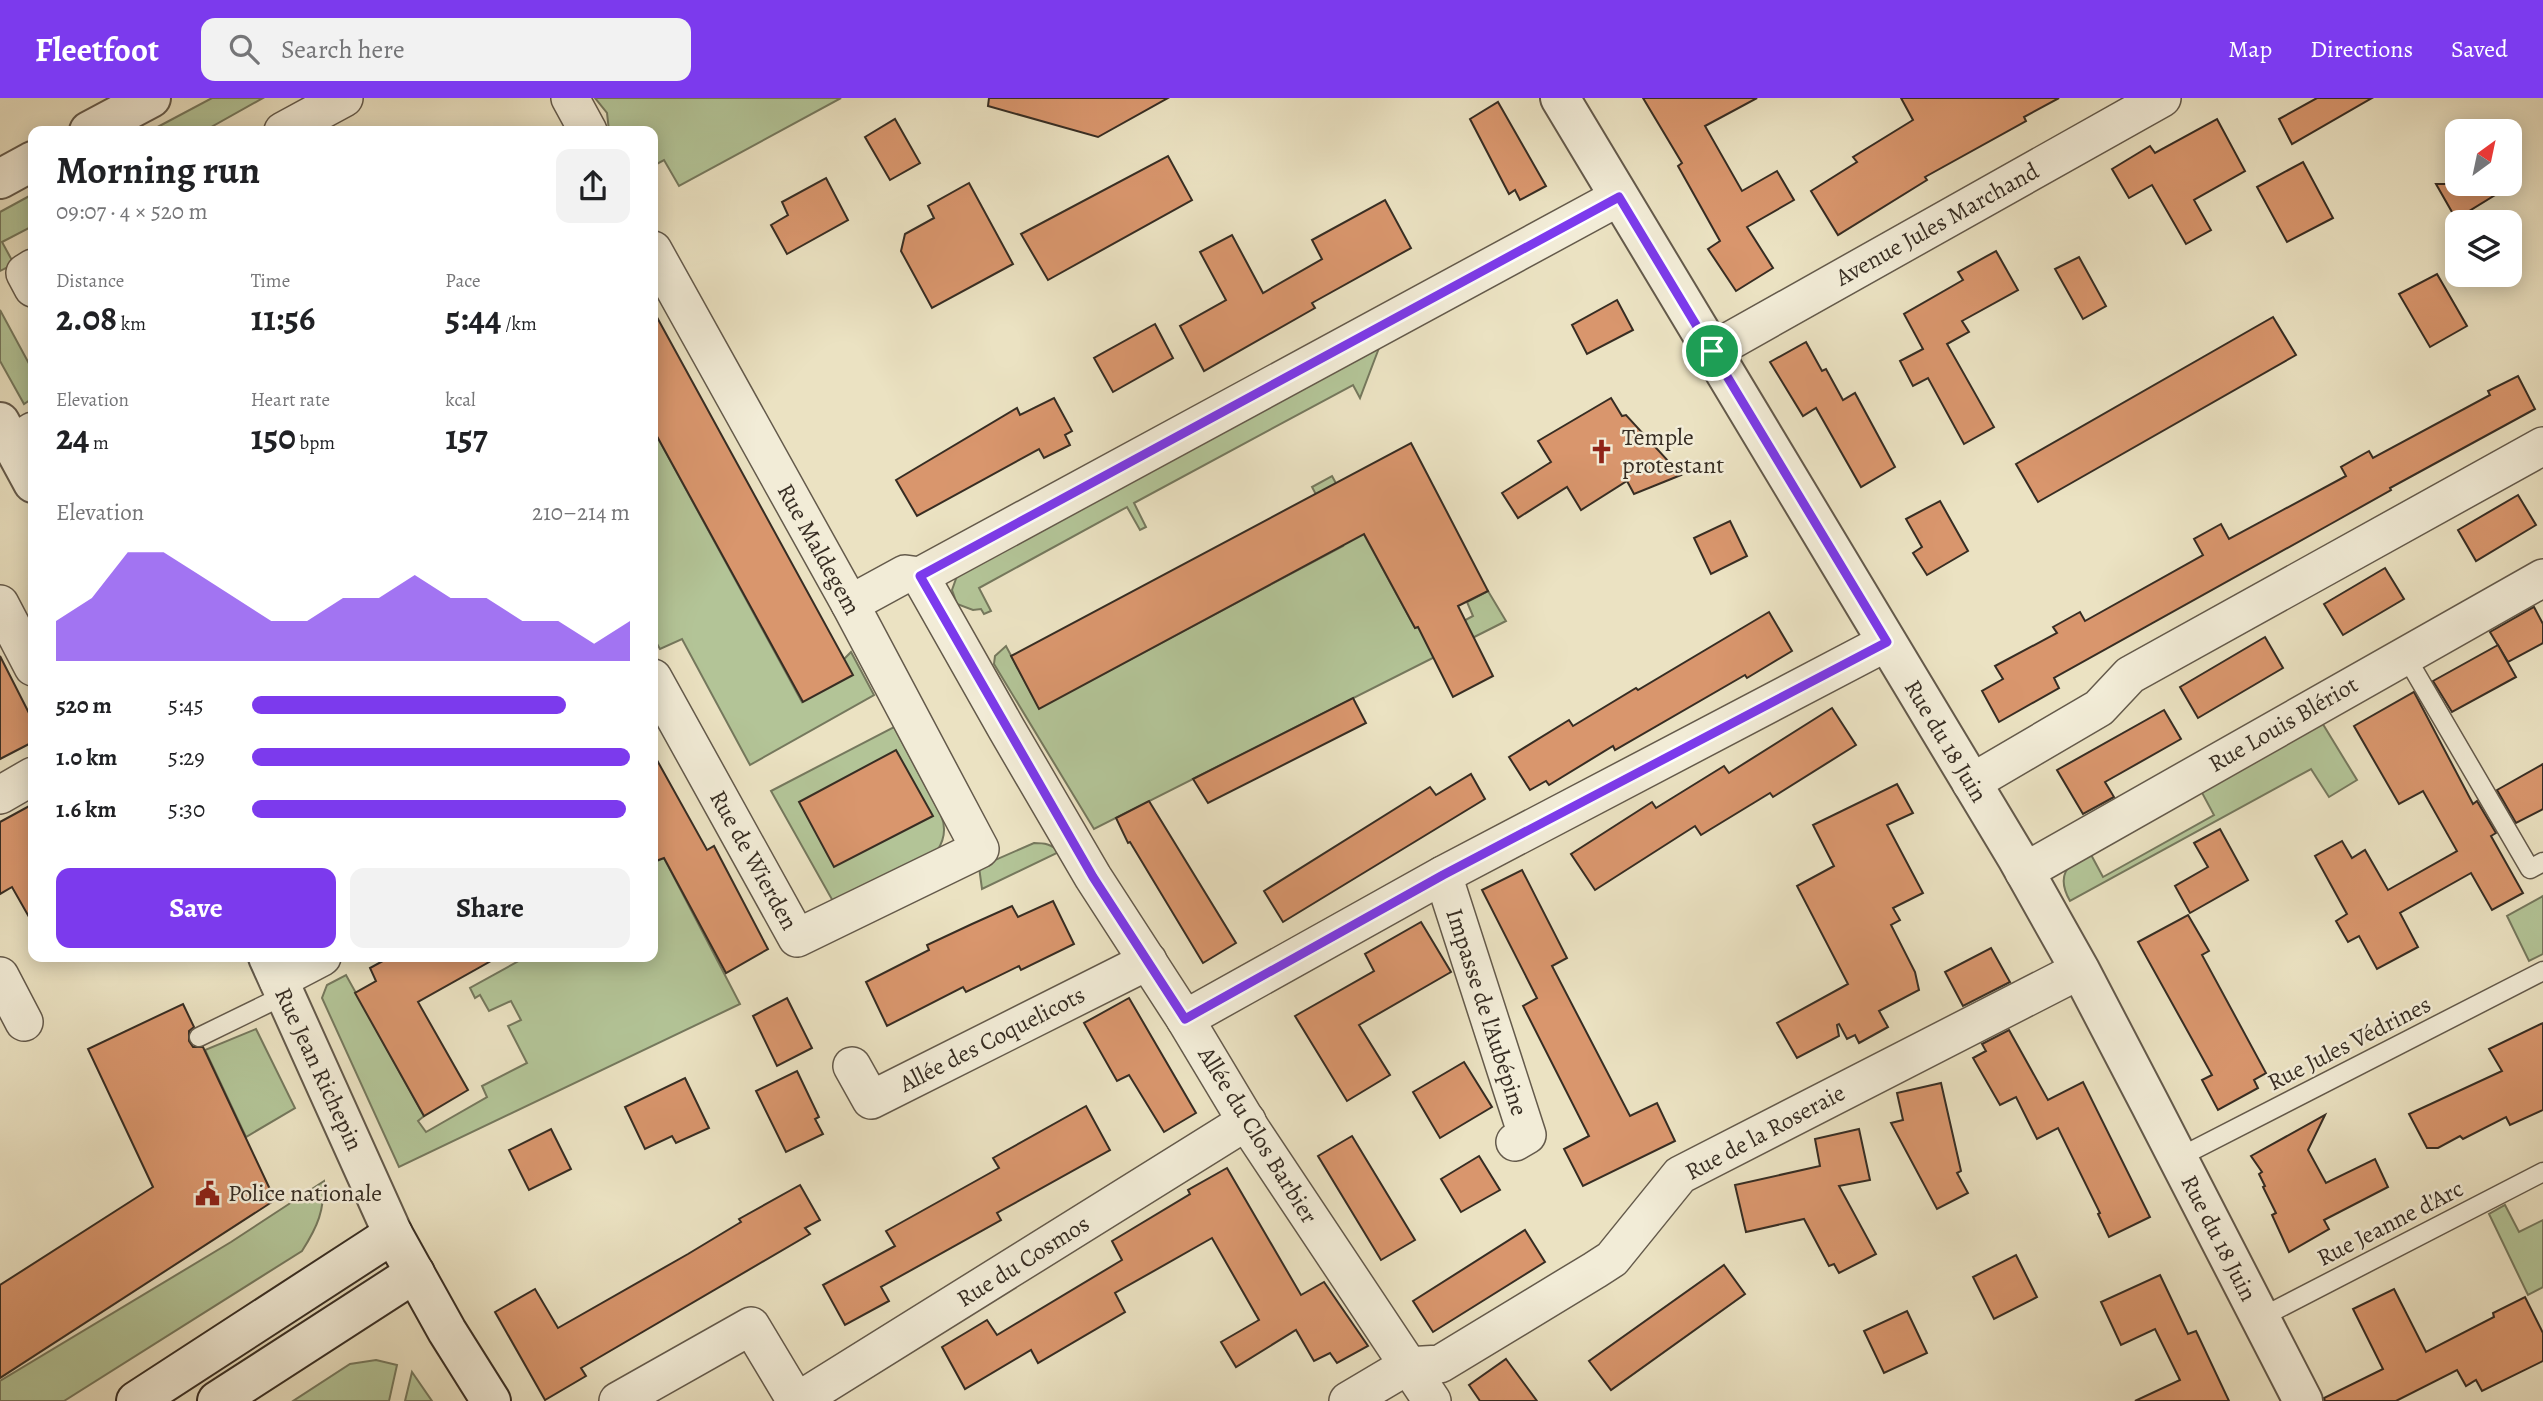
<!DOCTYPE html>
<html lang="en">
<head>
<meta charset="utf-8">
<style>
  :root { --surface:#fff; --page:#f2f2f2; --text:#202124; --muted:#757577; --accent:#7c3aed }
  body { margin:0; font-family:Alegreya,serif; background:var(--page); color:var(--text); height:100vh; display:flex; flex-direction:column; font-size:26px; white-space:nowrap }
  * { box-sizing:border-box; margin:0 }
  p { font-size:23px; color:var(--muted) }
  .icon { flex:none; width:38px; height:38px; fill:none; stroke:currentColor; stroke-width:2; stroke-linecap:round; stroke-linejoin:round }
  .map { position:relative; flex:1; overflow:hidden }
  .panel { position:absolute; left:28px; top:28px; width:630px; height:836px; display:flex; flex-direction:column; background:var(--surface); border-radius:14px; box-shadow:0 4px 18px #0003 }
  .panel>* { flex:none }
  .needle { width:46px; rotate:33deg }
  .buttons { position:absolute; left:2445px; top:21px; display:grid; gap:14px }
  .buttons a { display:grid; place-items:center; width:77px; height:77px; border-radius:14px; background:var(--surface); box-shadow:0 4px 18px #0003; font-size:35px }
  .pin { position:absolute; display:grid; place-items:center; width:60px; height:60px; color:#fff; margin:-30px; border:4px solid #fff; border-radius:50%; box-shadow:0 2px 7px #0007 }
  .round { display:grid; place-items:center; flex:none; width:74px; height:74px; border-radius:14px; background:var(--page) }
  .head { display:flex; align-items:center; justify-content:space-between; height:119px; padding:0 28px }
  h1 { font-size:38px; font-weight:700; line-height:52px }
  .stats { display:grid; grid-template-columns:repeat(3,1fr); gap:10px; height:119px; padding:7px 28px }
  .stats div { display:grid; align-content:center }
  .stats b { font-size:35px; font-weight:700 }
  .stats small { font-size:19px; font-weight:400 }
  .stats p { font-size:19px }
  .chart { height:196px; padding:14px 28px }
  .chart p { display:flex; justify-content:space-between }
  .chart svg { width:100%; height:126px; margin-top:7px; fill:var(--accent); opacity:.7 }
  .primary-button { display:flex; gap:14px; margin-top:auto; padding:14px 28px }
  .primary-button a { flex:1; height:80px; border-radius:14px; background:var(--accent); color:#fff; font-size:28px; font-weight:700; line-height:80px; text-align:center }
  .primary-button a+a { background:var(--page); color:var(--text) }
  ul { padding:0 28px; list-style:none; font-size:23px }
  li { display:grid; grid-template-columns:112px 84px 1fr; align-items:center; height:52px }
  li i { height:18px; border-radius:9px; background:var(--accent) }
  header { display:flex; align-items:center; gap:42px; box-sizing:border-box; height:98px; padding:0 35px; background:var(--accent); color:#fff }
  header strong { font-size:33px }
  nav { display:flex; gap:38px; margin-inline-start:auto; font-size:24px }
  .search { width:490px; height:63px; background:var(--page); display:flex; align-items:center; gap:18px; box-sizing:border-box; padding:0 24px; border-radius:14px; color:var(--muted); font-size:26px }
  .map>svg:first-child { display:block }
  .green { fill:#b3c497; stroke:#75785d; stroke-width:2 }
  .building { fill:#d9966d; stroke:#372d23; stroke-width:2 }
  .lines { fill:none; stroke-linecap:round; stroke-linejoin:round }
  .service-casing { stroke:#645a4b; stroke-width:21 }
  .minor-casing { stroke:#645a4b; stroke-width:40 }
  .tertiary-casing { stroke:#645a4b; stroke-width:42 }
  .secondary-casing { stroke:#372d23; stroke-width:42 }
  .service { stroke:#f2ecd7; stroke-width:18 }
  .minor { stroke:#f2ecd7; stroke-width:37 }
  .tertiary { stroke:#f2ecd7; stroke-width:38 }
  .secondary { stroke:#f2ecd7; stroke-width:38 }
  .route-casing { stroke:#fff; stroke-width:14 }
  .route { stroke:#7c3aed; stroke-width:9 }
  .labels { text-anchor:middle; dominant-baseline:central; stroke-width:5; stroke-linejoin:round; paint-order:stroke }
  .street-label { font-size:24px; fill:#372d23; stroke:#f2ecd7 }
  .poi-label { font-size:24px; fill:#372d23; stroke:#f2ecd7; text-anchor:start }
</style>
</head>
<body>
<header>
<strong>Fleetfoot</strong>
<div class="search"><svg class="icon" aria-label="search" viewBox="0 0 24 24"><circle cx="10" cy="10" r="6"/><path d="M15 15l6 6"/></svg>Search here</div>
<nav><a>Map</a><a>Directions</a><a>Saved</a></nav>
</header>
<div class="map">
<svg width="2543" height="1303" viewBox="0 0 2543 1303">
  <rect width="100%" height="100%" fill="#ebe2c2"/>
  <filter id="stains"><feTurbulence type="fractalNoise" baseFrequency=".00286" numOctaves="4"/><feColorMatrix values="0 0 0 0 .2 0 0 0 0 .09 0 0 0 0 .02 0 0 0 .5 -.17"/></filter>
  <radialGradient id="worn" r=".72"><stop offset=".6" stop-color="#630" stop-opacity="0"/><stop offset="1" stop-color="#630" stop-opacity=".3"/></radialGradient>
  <g class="green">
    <polygon points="212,0 263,0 204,33 150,33"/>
    <polygon points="595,0 841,0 679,88 664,62 653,68 653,33 609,33 607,15"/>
    <polygon points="33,96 33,128 2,144 14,166 0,173 0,114"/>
    <polygon points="0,212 33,273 33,300 24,306 0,263"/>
    <polygon points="1379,250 1360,300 1353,287 1134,405 1146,429 1140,432 1127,409 979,490 991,513 984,516 981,511 973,512 957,506 952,492 957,478"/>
    <polygon points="653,331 802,604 851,554 874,597 750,667 682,541 660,551 653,539"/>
    <polygon points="1332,378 1415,530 1439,518 1447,532 1473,518 1467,504 1488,493 1506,523 1094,731 994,566 995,558 1006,548 1039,610 1343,448 1312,389"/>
    <path d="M2321 623 2357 682 2329 699 2311 671 2070 803C2056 778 2066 767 2089 753L2103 779 2214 717 2200 691Z"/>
    <path d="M894 629 941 717C946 729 945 741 937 753L834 805 771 693Z"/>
    <path d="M1034 745C1044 745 1052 746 1059 754L982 791 979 769Z"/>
    <polygon points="653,756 657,763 664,760 740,906 399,1069 322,900 327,887 346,877 424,1018 418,1023 426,1034 487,999 482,988 527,965 508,928 521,922 511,903 489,913 480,897 475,900 470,890 526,859 653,859"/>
    <polygon points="2543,798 2543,856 2529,863 2507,818"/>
    <polygon points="256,931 295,1010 246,1039 205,952"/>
    <path d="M324 1083C324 1113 318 1128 302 1153L64 1303H0V1283L231 1144Z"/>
    <polygon points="2505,1107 2519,1134 2543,1122 2543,1189 2528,1197 2489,1116"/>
    <polygon points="376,1262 397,1267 389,1303 293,1303 350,1266"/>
    <polygon points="412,1274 432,1303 405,1303"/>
  </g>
  <g class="building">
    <polygon points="989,0 1168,0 1098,39 988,8"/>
    <polygon points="1643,0 1757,0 1705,28 1742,93 1777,73 1794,102 1747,129 1773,170 1736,193 1708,151 1720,143 1678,68 1682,65"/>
    <polygon points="1901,0 2059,0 2024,19 2026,23 1925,79 1927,82 1838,137 1811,93 1857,64 1853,59 1913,22"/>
    <polygon points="2317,0 2372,0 2292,46 2279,21"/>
    <polygon points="1498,4 1546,88 1520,102 1515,92 1509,96 1470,21"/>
    <polygon points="895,21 920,65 890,82 865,39"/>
    <polygon points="2217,21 2245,73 2194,102 2211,132 2186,146 2152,87 2129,100 2112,71 2150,48 2155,55"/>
    <polygon points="1168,58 1192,102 1048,182 1021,136"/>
    <polygon points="2303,64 2333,120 2287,144 2257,89"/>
    <polygon points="826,80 848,122 787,156 771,127 788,117 782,104"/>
    <polygon points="969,85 1013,166 932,210 901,153 905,136 934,120 928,108"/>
    <polygon points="2436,86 2513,86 2456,121"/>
    <polygon points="1385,102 1411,150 1312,205 1315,210 1204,273 1180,228 1226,202 1200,154 1232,137 1263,195 1322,161 1312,142"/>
    <polygon points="1996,153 2018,192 1962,223 1969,234 1947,246 1994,329 1964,346 1928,280 1913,288 1900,263 1923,251 1904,216 1963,182 1958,174"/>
    <polygon points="2079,159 2106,208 2083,221 2055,171"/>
    <polygon points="2437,176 2467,228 2430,249 2399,196"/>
    <polygon points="1617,202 1633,232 1587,256 1572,227"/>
    <polygon points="653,212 853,577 803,604 653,331"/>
    <polygon points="2273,219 2296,257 2038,404 2016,366"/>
    <polygon points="1155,226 1173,260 1113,294 1094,260"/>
    <polygon points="1806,244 1822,273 1826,271 1843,302 1855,295 1895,369 1861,389 1816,310 1803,318 1770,264"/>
    <polygon points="2518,278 2535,311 2390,390 2391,392 2336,423 2054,580 2059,590 1999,624 1982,593 2003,581 1995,568 2057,535 2053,529 2080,514 2085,523 2203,457 2194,441 2221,426 2229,441 2346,378 2341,369 2369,353 2373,360 2490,297 2488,293"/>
    <polygon points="1054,300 1072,333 1065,337 1070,347 1044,360 1039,351 917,418 896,382 1017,310 1020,317"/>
    <polygon points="1611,300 1622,318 1626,317 1681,377 1634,396 1627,383 1581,412 1567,389 1518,420 1502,395 1551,364 1538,343"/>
    <polygon points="1411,345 1488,493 1458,508 1493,578 1453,599 1418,529 1415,530 1364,436 1039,611 1011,558"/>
    <polygon points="2518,397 2536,427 2476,463 2458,432"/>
    <polygon points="1940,403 1968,453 1927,477 1913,455 1922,449 1906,421"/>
    <polygon points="1730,423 1747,458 1711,476 1694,440"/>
    <polygon points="2385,470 2404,501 2343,537 2324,506"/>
    <polygon points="2534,509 2543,526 2543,545 2508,564 2490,534"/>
    <polygon points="1769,514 1792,553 1747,580 1745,577 1615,652 1613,648 1549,687 1546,683 1530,692 1509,659 1569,622 1573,628 1636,590 1638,592"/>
    <polygon points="2265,539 2283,570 2198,620 2180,589"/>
    <polygon points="2498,547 2516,579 2452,614 2433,583"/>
    <polygon points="0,558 33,623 29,646 0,661"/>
    <polygon points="2414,594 2473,706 2477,703 2496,735 2491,738 2523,795 2492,812 2471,775 2400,815 2418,849 2377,871 2359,838 2348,844 2336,823 2347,816 2315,758 2342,743 2352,760 2365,752 2388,792 2457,753 2423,693 2399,706 2354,628"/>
    <polygon points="1353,600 1366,625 1208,705 1193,681"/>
    <polygon points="1832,610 1856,647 1773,699 1770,695 1701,737 1695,728 1595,792 1571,756 1652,704 1656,710 1724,668 1729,675"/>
    <polygon points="2164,612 2181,641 2105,684 2114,699 2083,716 2057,672"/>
    <polygon points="896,652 933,718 834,769 799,704"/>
    <polygon points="653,655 707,752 714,748 768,851 726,875 664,760 653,764"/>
    <polygon points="2543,666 2543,711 2516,725 2497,692"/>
    <polygon points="1471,676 1485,701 1283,824 1264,793 1430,689 1436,697"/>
    <polygon points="1897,686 1913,715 1887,727 1923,795 1893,810 1900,822 1891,827 1915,874 1919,892 1879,913 1888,929 1859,945 1855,937 1847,941 1839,926 1837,927 1839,938 1797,960 1777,925 1848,886 1797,788 1834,768 1813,727"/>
    <polygon points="1149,703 1236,845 1203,865 1130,744 1128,745 1116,720"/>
    <polygon points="33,706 33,826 12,789 0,796 0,724"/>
    <polygon points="2220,731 2248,782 2190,815 2175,788 2208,769 2194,745"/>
    <polygon points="1522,772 1567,860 1552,868 1630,1018 1657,1005 1675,1043 1583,1088 1564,1051 1589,1038 1523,908 1537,900 1482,792"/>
    <polygon points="1053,803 1074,846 1021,872 1019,868 966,894 963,889 887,928 866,884 929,852 927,847 972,826 1012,808 1018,819"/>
    <polygon points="2188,817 2209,853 2202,857 2266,975 2254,982 2258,990 2218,1012 2202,982 2212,977 2138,844"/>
    <polygon points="1421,824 1451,874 1359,927 1390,977 1347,1003 1295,918 1374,873 1365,856"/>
    <polygon points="1991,850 2010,884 1963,908 1945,874"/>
    <polygon points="390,859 498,859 418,904 468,992 424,1018 355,895 376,883 370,870"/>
    <polygon points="787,900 812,950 777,968 753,918"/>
    <polygon points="1129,900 1196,1015 1164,1034 1129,977 1117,983 1084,925"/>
    <polygon points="183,906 194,929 189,933 189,943 193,949 203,949 275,1102 0,1280 0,1187 153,1089 88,951"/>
    <polygon points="2543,925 2543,1012 2510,1027 2506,1019 2463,1041 2460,1038 2438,1050 2427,1050 2409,1016 2502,973 2489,951"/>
    <polygon points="2009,932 2048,1002 2083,984 2150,1119 2109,1139 2098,1116 2100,1115 2058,1030 2037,1041 2016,999 2000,1007 1973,960 1986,953 1982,946"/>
    <polygon points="1464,964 1492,1009 1440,1040 1413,994"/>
    <polygon points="797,973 819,1019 815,1021 823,1036 786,1054 756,993"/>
    <polygon points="685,980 709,1030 676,1045 672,1038 645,1051 625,1009"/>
    <polygon points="1941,985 1961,1073 1957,1075 1968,1095 1937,1111 1891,1025 1903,1022 1897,995"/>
    <polygon points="1086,1008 1110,1052 997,1115 1001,1122 881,1189 889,1203 845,1227 823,1187 895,1148 886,1133 999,1070 993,1060"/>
    <polygon points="2325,1017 2308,1052 2326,1085 2375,1061 2388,1089 2324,1122 2329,1131 2289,1154 2272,1117 2276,1115 2263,1089 2265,1088 2259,1076 2262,1074 2251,1058"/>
    <polygon points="551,1031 571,1071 529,1092 509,1052"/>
    <polygon points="1859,1031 1870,1082 1839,1088 1876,1156 1839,1175 1834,1166 1829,1168 1804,1121 1746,1134 1735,1087 1820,1068 1815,1041"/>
    <polygon points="1352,1038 1415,1142 1381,1162 1318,1058"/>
    <polygon points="1479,1058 1500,1092 1461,1114 1441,1081"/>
    <polygon points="1227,1070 1301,1197 1324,1184 1368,1248 1337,1265 1330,1255 1314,1263 1296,1232 1236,1269 1221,1244 1259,1222 1212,1140 1115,1195 1125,1214 1038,1265 1031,1252 965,1291 942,1249 987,1222 997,1237 1122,1162 1112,1143 1190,1096 1188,1092"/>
    <polygon points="800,1087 820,1122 805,1130 810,1136 581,1270 586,1278 545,1302 495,1214 535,1191 558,1230 688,1156 741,1124 739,1121"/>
    <polygon points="1525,1132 1545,1164 1433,1234 1413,1203"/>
    <polygon points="2016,1157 2037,1199 1994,1221 1973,1179"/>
    <polygon points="1724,1167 1745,1196 1611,1292 1589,1263"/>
    <polygon points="2160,1177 2188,1236 2196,1233 2229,1303 2135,1303 2180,1282 2155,1231 2121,1247 2101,1204"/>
    <polygon points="2394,1191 2426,1254 2494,1219 2493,1215 2525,1199 2543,1235 2543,1263 2482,1293 2476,1282 2466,1288 2457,1272 2396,1303 2325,1303 2324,1300 2383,1271 2353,1211"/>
    <polygon points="1907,1213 1927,1255 1884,1275 1864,1233"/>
    <polygon points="1506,1261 1537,1303 1480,1303 1469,1287"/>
  </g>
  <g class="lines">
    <defs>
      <g id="service">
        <polyline points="2405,557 2530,771 2543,764"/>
        <polyline points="199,939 285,897"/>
        <polyline points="2178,1060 2543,873"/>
        <polyline points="2260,1220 2543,1074"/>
      </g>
      <g id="minor">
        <polyline points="570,0 588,33"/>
        <polyline points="283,33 344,0"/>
        <polyline points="653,152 850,506 980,751 797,840 653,580"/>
        <polyline points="33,170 25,175 33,190"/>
        <polyline points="1712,253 2162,0"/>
        <polyline points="12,346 33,333"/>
        <polyline points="920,478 1006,630 1093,779 1185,921 1251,1031 1432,1303"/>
        <polyline points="0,506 33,569"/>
        <polyline points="850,506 905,476 920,478 1619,99"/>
        <polyline points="1971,685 2099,610 2130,577 2543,348"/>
        <polyline points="0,697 33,678"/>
        <polyline points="2024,774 2543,480"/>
        <polyline points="1443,777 1527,1037 1515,1044"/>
        <polyline points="0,878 24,924"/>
        <polyline points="278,882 322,859"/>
        <polyline points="1185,921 1443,777 1887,544"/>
        <polyline points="852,968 871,1002 1148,863"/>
        <polyline points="618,1303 751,1228 796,1303"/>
        <polyline points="798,1303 1247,1023"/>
        <polyline points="1348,1303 1407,1268 1440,1266 1595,1172 1612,1161 1680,1077 2080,872"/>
      </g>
      <g id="tertiary">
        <polyline points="1560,0 2017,760 2080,872 2150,1006 2303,1303"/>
        <polyline points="89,33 151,0"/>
        <polyline points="0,81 33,63"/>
        <polyline points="0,324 33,385"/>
        <polyline points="268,859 393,1136"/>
      </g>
      <g id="secondary">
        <polyline points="136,1303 393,1136 447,1233 491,1303"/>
        <polyline points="217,1303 415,1175"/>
      </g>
    </defs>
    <use href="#service" class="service-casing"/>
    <use href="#minor" class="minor-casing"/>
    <use href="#tertiary" class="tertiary-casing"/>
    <use href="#secondary" class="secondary-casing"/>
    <use href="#service" class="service"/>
    <use href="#minor" class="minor"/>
    <use href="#tertiary" class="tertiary"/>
    <use href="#secondary" class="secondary"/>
  </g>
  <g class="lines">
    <defs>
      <polygon id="route" points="1619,99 1887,544 1443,777 1185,921 1093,779 920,478"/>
    </defs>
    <use href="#route" class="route-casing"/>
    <use href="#route" class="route"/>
  </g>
  <defs>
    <symbol id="church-bare" viewBox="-9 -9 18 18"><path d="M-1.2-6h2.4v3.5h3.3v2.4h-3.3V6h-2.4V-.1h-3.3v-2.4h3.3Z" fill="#8f2418" stroke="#f2ecd7" stroke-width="2.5" paint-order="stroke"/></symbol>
    <symbol id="civic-bare" viewBox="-9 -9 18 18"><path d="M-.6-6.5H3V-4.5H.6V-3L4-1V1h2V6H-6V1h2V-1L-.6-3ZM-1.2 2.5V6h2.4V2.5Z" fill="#8f2418" stroke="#f2ecd7" stroke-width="2.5" paint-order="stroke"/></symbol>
  </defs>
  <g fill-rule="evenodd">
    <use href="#church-bare" x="1584" y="336" width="35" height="35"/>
    <use href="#civic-bare" x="190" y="1078" width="35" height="35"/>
  </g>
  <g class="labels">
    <g class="street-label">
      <text transform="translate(1937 126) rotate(-29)">Avenue Jules Marchand</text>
      <text transform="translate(819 451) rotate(61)">Rue Maldegem</text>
      <text transform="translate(2283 626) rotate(-30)">Rue Louis Blériot</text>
      <text transform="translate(1946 643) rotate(59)">Rue du 18 Juin</text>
      <text transform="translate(754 762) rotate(61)">Rue de Wierden</text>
      <text transform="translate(1487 914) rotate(72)">Impasse de l'Aubépine</text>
      <text transform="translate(992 941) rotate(-27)">Allée des Coquelicots</text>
      <text transform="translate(2349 945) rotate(-27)">Rue Jules Védrines</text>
      <text transform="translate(319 971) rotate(65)">Rue Jean Richepin</text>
      <text transform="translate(1765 1034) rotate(-28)">Rue de la Roseraie</text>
      <text transform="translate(1258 1037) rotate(58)">Allée du Clos Barbier</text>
      <text transform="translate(2390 1125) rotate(-27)">Rue Jeanne d'Arc</text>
      <text transform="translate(2219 1140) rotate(63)">Rue du 18 Juin</text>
      <text transform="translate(1023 1163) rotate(-32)">Rue du Cosmos</text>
    </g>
    <g class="poi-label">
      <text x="1622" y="339">Temple<tspan x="1622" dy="28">protestant</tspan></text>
      <text x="228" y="1095">Police nationale</text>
    </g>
  </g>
  <rect width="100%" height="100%" filter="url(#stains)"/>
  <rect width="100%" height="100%" fill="url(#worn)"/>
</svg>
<div class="buttons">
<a><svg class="needle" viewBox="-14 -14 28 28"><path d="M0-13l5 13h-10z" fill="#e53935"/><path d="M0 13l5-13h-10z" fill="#757577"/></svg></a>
<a><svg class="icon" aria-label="layers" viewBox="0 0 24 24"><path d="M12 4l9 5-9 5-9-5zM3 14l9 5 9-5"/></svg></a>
</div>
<div class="pin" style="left:1712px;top:253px;background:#1e9e55"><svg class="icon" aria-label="arrive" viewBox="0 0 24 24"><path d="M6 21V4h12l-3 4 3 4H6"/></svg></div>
<section class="panel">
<div class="head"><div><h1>Morning run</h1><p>09:07 · 4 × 520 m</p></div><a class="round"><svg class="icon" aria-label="share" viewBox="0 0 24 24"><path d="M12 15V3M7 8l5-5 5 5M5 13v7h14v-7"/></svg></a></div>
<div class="stats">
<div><p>Distance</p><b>2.08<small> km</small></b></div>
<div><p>Time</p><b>11:56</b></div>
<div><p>Pace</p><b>5:44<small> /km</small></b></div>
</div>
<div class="stats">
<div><p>Elevation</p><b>24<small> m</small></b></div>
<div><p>Heart rate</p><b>150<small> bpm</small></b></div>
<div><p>kcal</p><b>157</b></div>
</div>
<div class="chart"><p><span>Elevation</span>210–214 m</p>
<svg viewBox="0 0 160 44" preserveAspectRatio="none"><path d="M0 44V30L10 22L20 6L30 6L40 14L50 22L60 30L70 30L80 22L90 22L100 14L110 22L120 22L130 30L140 30L150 38L160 30V44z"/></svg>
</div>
<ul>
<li><b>520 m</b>5:45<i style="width:83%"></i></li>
<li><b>1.0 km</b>5:29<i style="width:100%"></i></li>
<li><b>1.6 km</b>5:30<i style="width:99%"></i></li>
</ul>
<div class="primary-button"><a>Save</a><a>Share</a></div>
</section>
</div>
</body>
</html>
